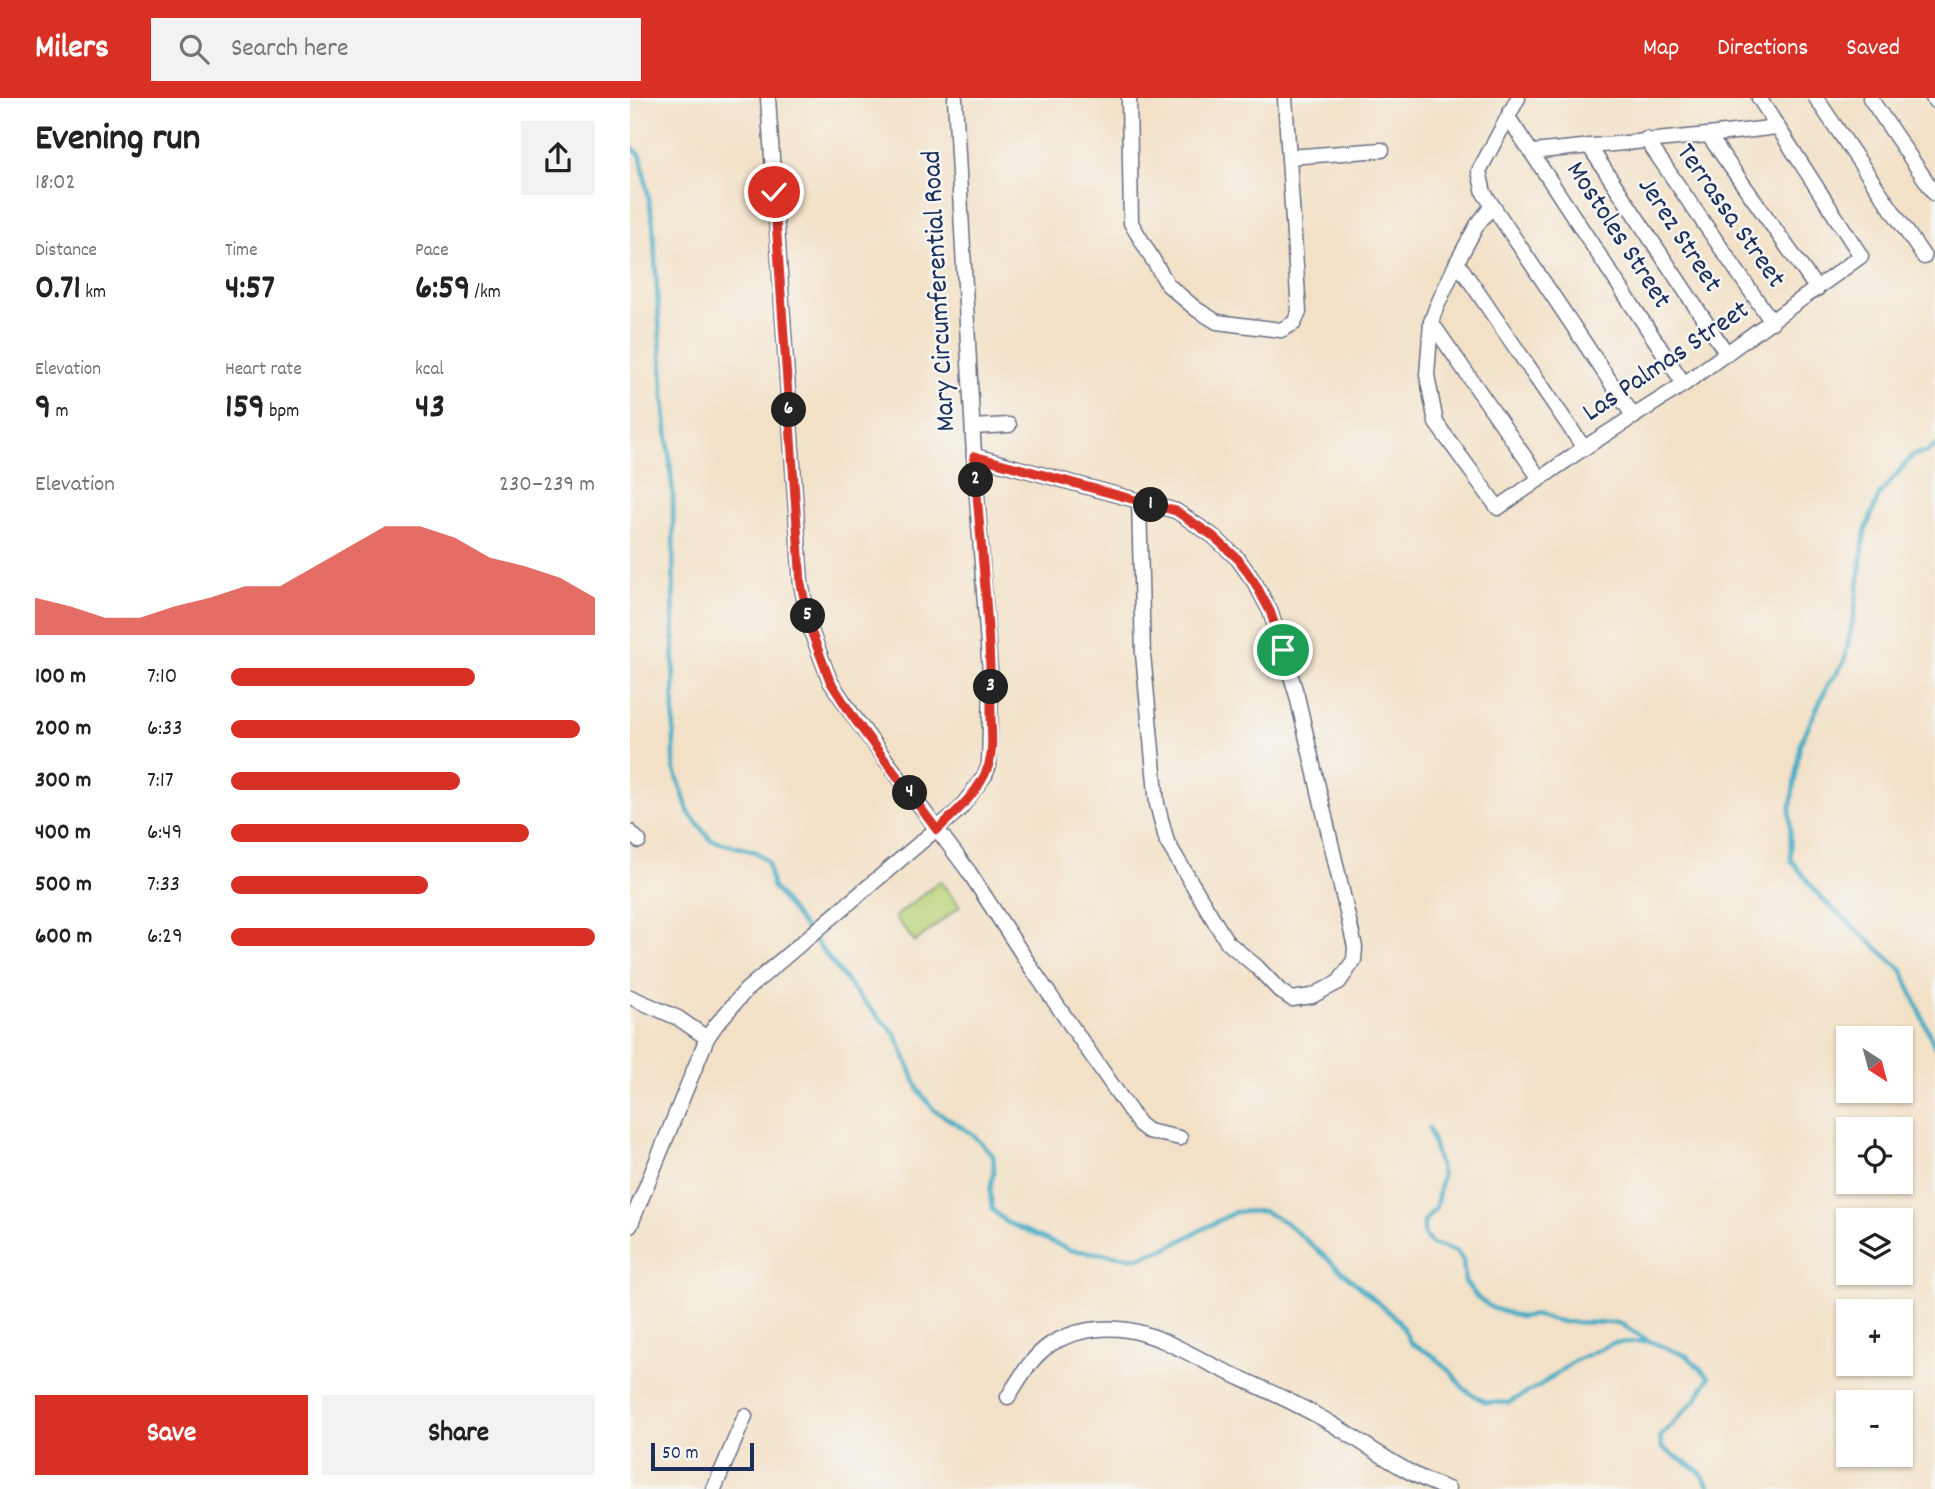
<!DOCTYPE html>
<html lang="en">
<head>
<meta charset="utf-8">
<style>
  :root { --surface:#fff; --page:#f2f2f2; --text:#222; --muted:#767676; --accent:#d93025 }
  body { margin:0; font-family:Dekko,sans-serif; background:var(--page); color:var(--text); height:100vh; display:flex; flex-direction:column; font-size:26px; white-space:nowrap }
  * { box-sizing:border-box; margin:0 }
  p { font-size:23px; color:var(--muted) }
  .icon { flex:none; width:38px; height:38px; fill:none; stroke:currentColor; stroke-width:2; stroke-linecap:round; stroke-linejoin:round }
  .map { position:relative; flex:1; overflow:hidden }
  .details { display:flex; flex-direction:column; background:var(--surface); width:630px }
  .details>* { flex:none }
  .needle { width:46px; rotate:144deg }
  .tools { position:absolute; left:1206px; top:928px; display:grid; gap:14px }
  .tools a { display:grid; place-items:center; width:77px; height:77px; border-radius:0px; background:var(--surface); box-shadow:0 2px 5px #0004; font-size:35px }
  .scale { position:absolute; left:21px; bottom:18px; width:103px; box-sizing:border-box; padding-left:7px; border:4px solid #1b2f5e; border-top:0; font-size:19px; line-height:24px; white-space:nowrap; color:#1b2f5e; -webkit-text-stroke:5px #f6f6f2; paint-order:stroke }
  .pin { position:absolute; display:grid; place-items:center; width:60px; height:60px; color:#fff; margin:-30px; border:4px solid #fff; border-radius:50%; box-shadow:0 2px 7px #0007 }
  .km { position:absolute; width:35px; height:35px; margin:-18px; border-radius:50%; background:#222; color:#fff; font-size:19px; line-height:35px; text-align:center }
  .round { display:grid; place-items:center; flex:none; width:74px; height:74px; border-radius:0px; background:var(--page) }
  .headline { display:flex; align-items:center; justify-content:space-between; height:119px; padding:0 35px }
  h1 { font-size:38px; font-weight:700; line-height:52px }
  .metrics { display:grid; grid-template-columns:repeat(3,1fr); gap:10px; height:119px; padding:7px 35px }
  .metrics div { display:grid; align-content:center }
  .metrics b { font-size:35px; font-weight:700 }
  .metrics small { font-size:19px; font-weight:400 }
  .metrics p { font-size:19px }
  .chart { height:196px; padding:14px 35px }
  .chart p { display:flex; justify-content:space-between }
  .chart svg { width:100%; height:126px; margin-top:7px; fill:var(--accent); opacity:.7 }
  .primary-button { display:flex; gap:14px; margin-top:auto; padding:14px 35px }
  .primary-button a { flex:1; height:80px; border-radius:0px; background:var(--accent); color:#fff; font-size:28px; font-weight:700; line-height:80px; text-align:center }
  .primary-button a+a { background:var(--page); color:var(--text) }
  ul { padding:0 35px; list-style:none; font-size:23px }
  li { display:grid; grid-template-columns:112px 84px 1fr; align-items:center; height:52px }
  li i { height:18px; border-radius:9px; background:var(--accent) }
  header { display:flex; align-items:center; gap:42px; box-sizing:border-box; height:98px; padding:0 35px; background:var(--accent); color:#fff }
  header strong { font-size:33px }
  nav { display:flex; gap:38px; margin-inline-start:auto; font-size:24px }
  .search { width:490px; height:63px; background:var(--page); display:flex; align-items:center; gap:18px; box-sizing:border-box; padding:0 24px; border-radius:0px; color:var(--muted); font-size:26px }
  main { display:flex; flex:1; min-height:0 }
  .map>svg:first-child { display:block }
  .green { fill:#b9d378; stroke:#6a816b; stroke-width:2 }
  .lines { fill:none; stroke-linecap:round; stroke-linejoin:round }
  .stream { stroke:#45acc4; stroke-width:4.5 }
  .minor-casing { stroke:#676d83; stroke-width:17 }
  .minor { stroke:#fff; stroke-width:14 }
  .route-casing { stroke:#fff; stroke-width:14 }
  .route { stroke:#d93025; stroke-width:9 }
  .labels { text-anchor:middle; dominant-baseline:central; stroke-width:5; stroke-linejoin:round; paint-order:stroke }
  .street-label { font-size:28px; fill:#1b2f5e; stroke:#f6f6f2 }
</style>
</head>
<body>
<header>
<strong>Milers</strong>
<div class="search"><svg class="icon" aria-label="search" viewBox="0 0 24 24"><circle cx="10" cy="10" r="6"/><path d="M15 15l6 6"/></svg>Search here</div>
<nav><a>Map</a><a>Directions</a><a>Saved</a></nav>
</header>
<main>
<section class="details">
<div class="headline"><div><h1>Evening run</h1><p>18:02</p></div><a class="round"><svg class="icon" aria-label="share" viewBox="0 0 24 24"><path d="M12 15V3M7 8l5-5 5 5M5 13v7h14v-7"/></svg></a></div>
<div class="metrics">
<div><p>Distance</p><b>0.71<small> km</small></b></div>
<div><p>Time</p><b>4:57</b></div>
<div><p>Pace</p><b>6:59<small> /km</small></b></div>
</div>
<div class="metrics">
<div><p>Elevation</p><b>9<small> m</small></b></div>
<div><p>Heart rate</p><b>159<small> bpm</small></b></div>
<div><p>kcal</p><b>43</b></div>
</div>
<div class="chart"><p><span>Elevation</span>230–239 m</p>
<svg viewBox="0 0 160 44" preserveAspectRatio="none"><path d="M0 44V31L10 34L20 38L30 38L40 34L50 31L60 27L70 27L80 20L90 13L100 6L110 6L120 10L130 17L140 20L150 24L160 31V44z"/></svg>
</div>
<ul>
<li><b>100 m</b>7:10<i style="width:67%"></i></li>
<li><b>200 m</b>6:33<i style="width:96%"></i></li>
<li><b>300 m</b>7:17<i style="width:63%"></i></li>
<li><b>400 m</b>6:49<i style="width:82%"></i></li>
<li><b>500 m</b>7:33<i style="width:54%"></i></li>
<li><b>600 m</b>6:29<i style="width:100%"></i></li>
</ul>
<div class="primary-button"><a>Save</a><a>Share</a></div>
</section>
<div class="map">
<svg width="1305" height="1391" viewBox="0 0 1305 1391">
  <rect width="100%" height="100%" fill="#f6f6f2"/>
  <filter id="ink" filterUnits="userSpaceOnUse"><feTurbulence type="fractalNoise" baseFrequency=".0143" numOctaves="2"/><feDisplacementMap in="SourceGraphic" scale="14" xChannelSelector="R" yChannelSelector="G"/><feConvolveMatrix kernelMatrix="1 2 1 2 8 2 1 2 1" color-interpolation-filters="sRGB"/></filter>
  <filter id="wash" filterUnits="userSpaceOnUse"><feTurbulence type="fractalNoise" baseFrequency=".00686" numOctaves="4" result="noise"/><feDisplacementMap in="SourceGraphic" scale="28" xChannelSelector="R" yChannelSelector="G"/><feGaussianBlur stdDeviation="1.57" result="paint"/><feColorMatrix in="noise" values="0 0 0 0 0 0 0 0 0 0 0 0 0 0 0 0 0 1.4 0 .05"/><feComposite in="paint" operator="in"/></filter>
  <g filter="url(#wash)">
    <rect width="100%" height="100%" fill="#f3e1c7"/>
    <polygon class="green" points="310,783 330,808 285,844 265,819"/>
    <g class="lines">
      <g class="stream">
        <polyline points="0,47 11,58 23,125 33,289 43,397 44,669 59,715 81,742 126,754 138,764 142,788 229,899 266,937 289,993 304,1012 341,1035 363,1057 364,1070 360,1093 362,1111 376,1124 440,1152 507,1160 539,1149 605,1114 633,1113 655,1124 769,1223 781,1245 802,1257 821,1274 834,1291 855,1304 878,1305 909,1288 944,1263 983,1245 1019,1243"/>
        <polyline points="1305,347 1297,354 1283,357 1249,397 1235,434 1225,512 1214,564 1198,587 1170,646 1160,714 1161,762 1192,801 1272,872 1305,949"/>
        <polyline points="799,1030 812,1077 806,1109 794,1124 794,1136 801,1146 826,1153 833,1162 835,1184 848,1200 862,1210 890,1219 904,1217 933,1224 989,1225 1019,1243 1057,1258 1079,1279 1067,1300 1030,1339 1032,1350 1069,1373 1081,1391"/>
      </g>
    </g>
  </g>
  <g filter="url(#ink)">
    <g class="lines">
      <defs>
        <g id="minor">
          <polyline points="138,0 171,486 181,533 200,583 224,619 339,774 402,871 509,1026 518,1033 550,1040"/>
          <polyline points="499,0 501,125 538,187 566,211 587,224 651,232 664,225 669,214 655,0"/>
          <polyline points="888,0 849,73 854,95 1004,319"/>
          <polyline points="1186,0 1294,159"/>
          <polyline points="1240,0 1305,96"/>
          <polyline points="1303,0 1305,3"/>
          <polyline points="878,19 1054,286"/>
          <polyline points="1079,38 1187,191"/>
          <polyline points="1016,41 1142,224"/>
          <polyline points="959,48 1097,256"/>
          <path d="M902 54C984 45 1065 40 1146 29"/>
          <polyline points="659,59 752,52"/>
          <polyline points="862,108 847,127 827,164 806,210 801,224 797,277 806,325 868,410 954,350 1054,286 1231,158 1129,0"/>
          <polyline points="827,164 954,350"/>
          <polyline points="801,224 910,381"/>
          <polyline points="343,329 379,327"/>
          <polyline points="344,358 546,413 583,438 608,461 625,485 640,513 653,552 667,598 725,849 724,862 709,884 682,898 662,901 650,893 627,869 597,844 537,744 527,706 513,556 509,404"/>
          <polyline points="0,734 9,743"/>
          <polyline points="0,899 48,920 77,940"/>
          <polyline points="0,1128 77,940 86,927 116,892 329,712 355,677 359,667 361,587 344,358 325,0"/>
          <path d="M378 1299C390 1280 401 1259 421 1246 444 1232 472 1228 498 1232 528 1237 556 1254 582 1267 622 1286 664 1303 702 1326 739 1348 776 1377 818 1391"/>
          <polyline points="84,1391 115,1318"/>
        </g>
      </defs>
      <use href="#minor" class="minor-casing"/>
      <use href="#minor" class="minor"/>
    </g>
  </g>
  <g class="lines" filter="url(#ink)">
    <defs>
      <path id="route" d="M144 94 171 486 181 533 200 583 223 619 307 732C326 714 349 694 358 669 364 653 361 633 361 616 361 530 350 443 344 358L546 413 583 438 608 461 625 485 640 513 653 552"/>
    </defs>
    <use href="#route" class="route-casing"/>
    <use href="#route" class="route"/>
  </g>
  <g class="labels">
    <g class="street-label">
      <text transform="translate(1099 119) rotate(55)">Terrassa Street</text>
      <text transform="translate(987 138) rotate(57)">Mostoles Street</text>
      <text transform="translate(1048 138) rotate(57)">Jerez Street</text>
      <text transform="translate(311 193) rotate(-93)">Mary Circumferential Road</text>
      <text transform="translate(1037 265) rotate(-34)">Las Palmas Street</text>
    </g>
  </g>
</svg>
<div class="tools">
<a><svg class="needle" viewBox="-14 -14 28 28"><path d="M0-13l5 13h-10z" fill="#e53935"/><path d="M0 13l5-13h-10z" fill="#767676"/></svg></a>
<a><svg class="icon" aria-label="locate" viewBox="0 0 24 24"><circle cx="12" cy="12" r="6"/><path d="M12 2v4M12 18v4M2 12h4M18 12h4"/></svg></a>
<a><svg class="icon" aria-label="layers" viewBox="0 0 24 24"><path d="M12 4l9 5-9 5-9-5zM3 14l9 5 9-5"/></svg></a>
<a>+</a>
<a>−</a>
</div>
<div class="scale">50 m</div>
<div class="pin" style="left:653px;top:552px;background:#1e9e55"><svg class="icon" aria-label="arrive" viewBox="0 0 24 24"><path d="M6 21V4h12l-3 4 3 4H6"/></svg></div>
<div class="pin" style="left:144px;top:94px;background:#d93025"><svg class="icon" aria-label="check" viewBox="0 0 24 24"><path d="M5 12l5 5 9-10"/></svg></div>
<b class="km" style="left:521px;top:407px">1</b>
<b class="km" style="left:346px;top:382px">2</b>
<b class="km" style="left:361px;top:589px">3</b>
<b class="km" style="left:280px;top:695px">4</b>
<b class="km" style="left:178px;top:518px">5</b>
<b class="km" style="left:159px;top:312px">6</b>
</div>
</main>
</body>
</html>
